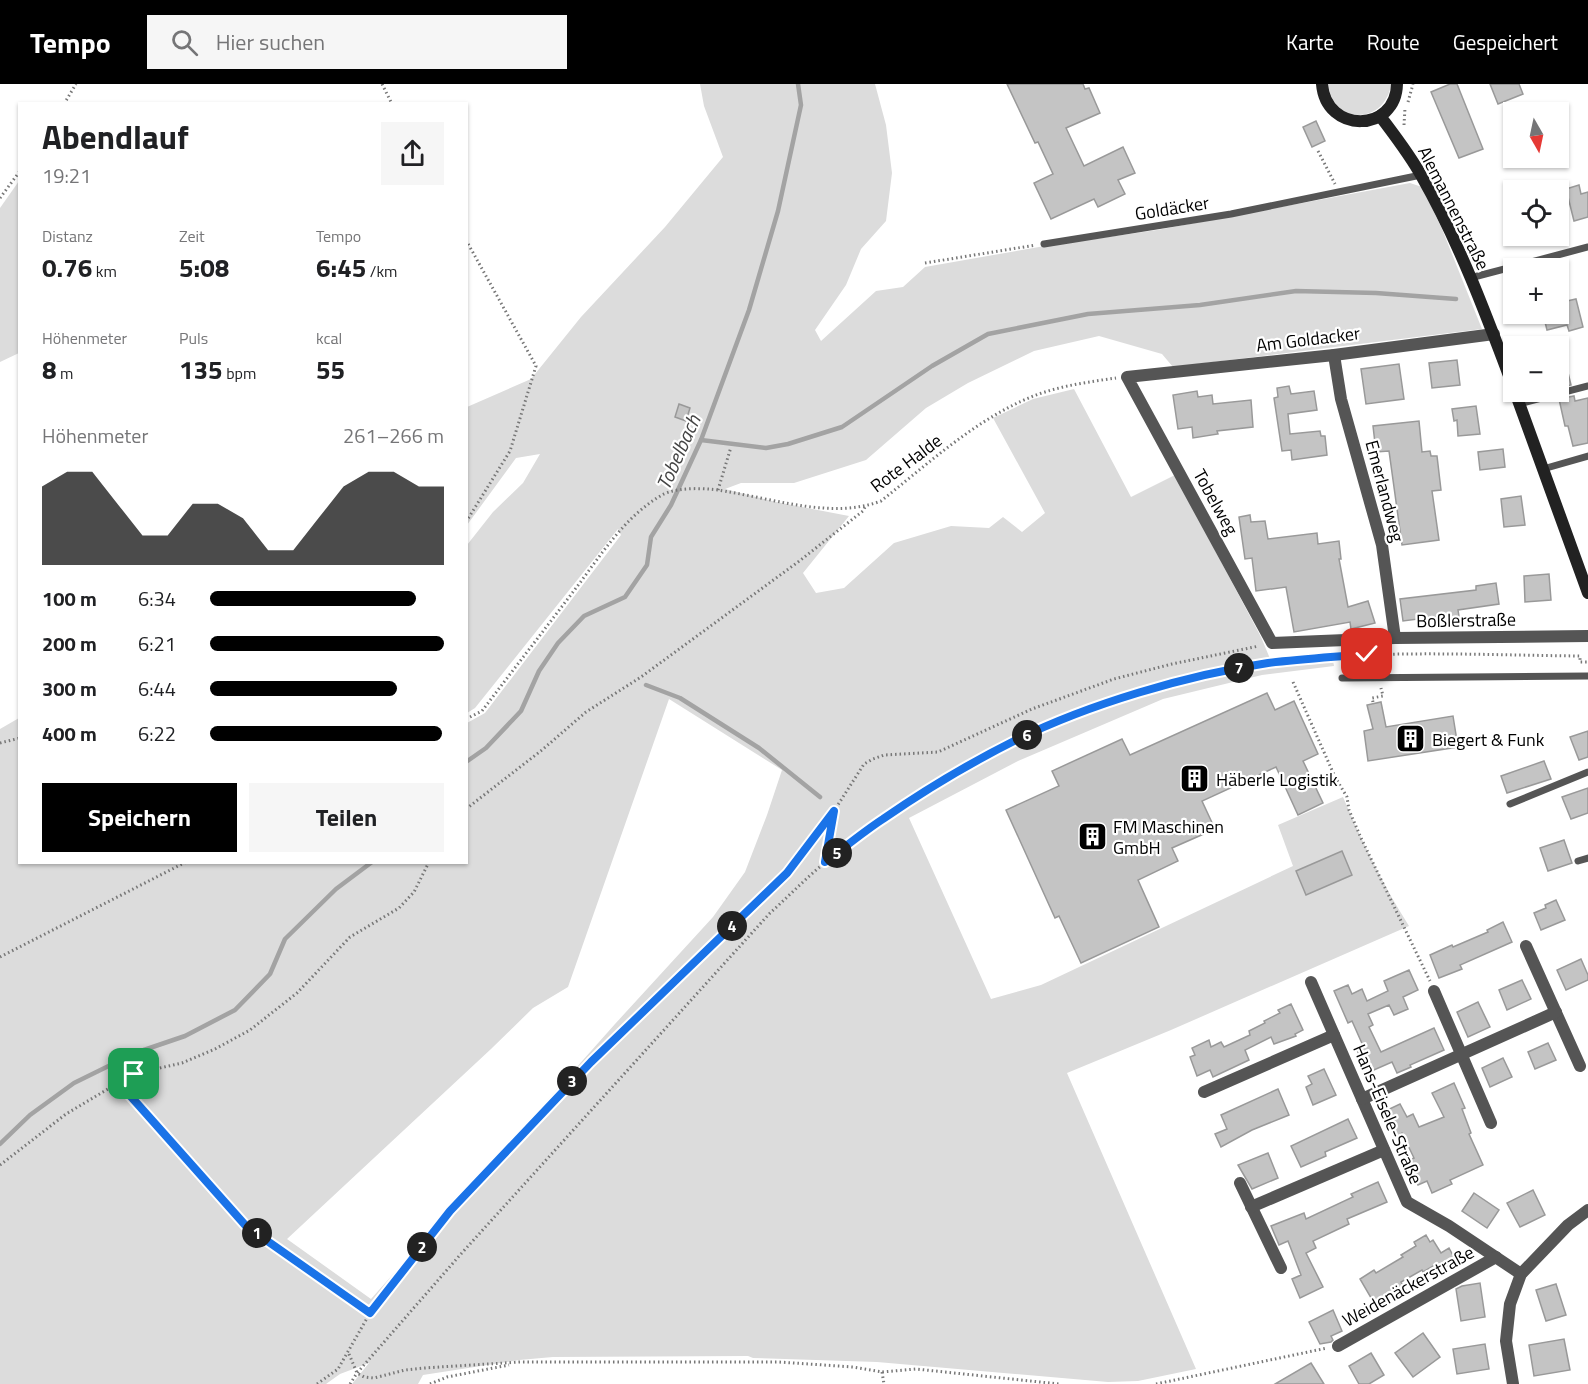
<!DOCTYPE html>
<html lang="de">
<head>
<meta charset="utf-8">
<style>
  :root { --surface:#fff; --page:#f6f6f6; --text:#202124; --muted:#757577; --accent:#000 }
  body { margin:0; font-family:"Titillium Web",sans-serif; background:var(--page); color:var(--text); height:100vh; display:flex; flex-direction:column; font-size:22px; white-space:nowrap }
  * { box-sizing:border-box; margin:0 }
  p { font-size:20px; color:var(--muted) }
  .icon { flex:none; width:33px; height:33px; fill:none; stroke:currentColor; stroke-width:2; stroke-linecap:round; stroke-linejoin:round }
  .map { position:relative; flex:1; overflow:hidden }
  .side { position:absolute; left:18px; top:18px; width:450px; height:762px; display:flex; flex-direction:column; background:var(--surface); border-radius:0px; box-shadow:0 2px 4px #0004 }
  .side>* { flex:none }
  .needle { width:39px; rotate:171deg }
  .controls { position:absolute; left:1503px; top:18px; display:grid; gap:12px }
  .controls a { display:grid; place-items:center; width:66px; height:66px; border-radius:0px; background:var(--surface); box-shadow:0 2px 4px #0004; font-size:30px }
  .pin { position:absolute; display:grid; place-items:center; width:51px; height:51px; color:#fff; margin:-26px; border-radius:12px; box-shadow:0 3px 9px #0006 }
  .km { position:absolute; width:30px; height:30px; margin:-15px; border-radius:50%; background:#222; color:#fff; font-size:16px; line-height:30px; text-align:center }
  .round { display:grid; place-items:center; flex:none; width:63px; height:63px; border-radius:0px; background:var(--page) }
  .overview { display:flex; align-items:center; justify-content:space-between; height:102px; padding:0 24px }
  h1 { font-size:33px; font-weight:700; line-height:45px }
  .metrics { display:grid; grid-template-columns:repeat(3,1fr); gap:9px; height:102px; padding:6px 24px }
  .metrics div { display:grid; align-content:center }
  .metrics b { font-size:26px; font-weight:700 }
  .metrics small { font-size:16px; font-weight:400 }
  .metrics p { font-size:16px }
  .chart { height:168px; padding:12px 24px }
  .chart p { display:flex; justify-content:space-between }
  .chart svg { width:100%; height:108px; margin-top:6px; fill:var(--accent); opacity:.7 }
  .action { display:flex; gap:12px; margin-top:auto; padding:12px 24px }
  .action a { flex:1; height:69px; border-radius:0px; background:var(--accent); color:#fff; font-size:24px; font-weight:700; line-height:69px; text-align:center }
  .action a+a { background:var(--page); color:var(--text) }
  ul { padding:0 24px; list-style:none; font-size:20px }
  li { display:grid; grid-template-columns:96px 72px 1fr; align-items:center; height:45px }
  li i { height:15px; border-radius:8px; background:var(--accent) }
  header { display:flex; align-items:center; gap:36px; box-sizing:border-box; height:84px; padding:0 30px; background:var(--accent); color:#fff }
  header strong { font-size:28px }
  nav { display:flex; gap:33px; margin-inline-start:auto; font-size:21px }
  .search { width:420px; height:54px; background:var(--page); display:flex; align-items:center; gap:15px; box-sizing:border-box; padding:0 21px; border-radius:0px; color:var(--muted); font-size:22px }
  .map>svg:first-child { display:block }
  .green { fill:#dcdcdc; fill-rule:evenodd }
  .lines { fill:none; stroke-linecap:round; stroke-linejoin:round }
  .stream { stroke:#a3a3a3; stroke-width:4.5 }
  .building { fill:#c4c4c4; stroke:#999; stroke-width:1.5 }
  .path { stroke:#777; stroke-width:3; stroke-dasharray:1.5 3; stroke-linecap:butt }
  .lane { stroke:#555; stroke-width:7 }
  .street { stroke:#555; stroke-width:12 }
  .secondary { stroke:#222; stroke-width:12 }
  .route-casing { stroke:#fff; stroke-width:12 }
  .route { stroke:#1a73e8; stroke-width:8 }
  .labels { text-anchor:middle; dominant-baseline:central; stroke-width:4.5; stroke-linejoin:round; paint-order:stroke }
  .street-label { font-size:18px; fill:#000; stroke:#fff }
  .poi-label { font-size:18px; fill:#000; stroke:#fff; text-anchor:start }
  .water-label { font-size:20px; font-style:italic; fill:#444; stroke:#fff }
</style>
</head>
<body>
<header>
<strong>Tempo</strong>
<div class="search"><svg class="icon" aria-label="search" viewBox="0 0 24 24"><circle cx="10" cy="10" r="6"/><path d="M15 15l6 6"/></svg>Hier suchen</div>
<nav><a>Karte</a><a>Route</a><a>Gespeichert</a></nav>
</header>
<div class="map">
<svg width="1588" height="1300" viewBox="0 0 1588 1300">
  <rect width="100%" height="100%" fill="#fff"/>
  <g class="green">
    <path d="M700 0H875L886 41 892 89 886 137 861 165 846 201 815 246 821 257 876 207 903 203 925 183 1039 163 1157 146 1410 99 1422 103 1442 145 1482 245 1173 283 1162 270 1099 252 1034 267 968 299 926 324 866 376 794 399H741L725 405 776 418 849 432 803 489 816 509 844 504 894 459 951 442 989 444 1003 433 1022 448 1045 429 993 334 1033 315 1074 305 1131 413 1175 391 1261 553 1271 577 1332 571 1334 582 1262 591 1163 615 1018 677 909 734 991 915 1041 901 1293 782 1278 741 1343 713C1362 758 1383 801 1409 842L1171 946 1067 989 1196 1285 1138 1297 1108 1298 877 1278 753 1274 748 1272 553 1273 519 1276 423 1291 418 1300H352L369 1279 340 1290 326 1300H0V645L19 634 20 778H466L467 639 485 629 621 451 618 445 475 624 467 629V461L493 428 523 399 540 370 516 374 467 441V323L531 295 581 233 665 143 723 73 704 22ZM669 615 782 686 767 731 745 788 713 833 615 940 371 1215 287 1155 491 965 533 924 568 903Z"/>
    <path d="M1328 0H1391V1C1384 41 1333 41 1328 0Z"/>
    <polygon points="19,97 19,269 0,278 0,124"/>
  </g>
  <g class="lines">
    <g class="stream">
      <polyline points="701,356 766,364 788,360 842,343 932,282 988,250 1088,230 1200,221 1296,207 1376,209 1456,215"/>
      <polyline points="646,601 680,614 759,664 820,713"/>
      <polyline points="466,678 486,664 521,627 539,587 558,559 584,532 625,513 647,481 651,453 671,421 701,356 749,226 778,127 801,21 798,0"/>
      <polyline points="0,1060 30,1031 74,999 135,969 185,952 235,926 270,890 285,855 336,805 372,778"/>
    </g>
  </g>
  <g class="building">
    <polygon points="1007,0 1083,0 1085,5 1089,4 1100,29 1066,44 1084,82 1123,63 1135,89 1118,96 1125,110 1098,123 1094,115 1051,135 1034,99 1053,90 1038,58 1035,59"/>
    <polygon points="1450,0 1457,0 1483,65 1459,74 1431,8"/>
    <polygon points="1490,0 1519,0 1523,10 1498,20"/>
    <polygon points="1316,37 1325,57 1312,63 1303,43"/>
    <polygon points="1579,101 1581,110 1588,108 1588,133 1574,137 1566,105"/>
    <polygon points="1576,215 1583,243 1569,247 1567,241 1547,246 1543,230 1558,230 1558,219"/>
    <polygon points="1563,268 1571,301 1558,304 1558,269"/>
    <polygon points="1457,276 1460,301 1432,304 1429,279"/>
    <polygon points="1399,280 1404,315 1366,320 1361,285"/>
    <polygon points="1289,302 1291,310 1314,307 1317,326 1288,330 1290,350 1320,347 1321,352 1325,352 1327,371 1292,376 1291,366 1282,367 1274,314 1278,313 1277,304"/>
    <polygon points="1197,307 1198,313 1212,311 1213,320 1251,316 1253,343 1217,347 1218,350 1193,354 1192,343 1178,345 1173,311"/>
    <polygon points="1574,312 1575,317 1588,314 1588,359 1573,362 1568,342 1565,342 1559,315"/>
    <polygon points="679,320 690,324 686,337 675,333"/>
    <polygon points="1476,322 1480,350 1458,352 1457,336 1454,337 1452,325"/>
    <polygon points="1419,337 1422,368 1430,367 1431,372 1437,372 1441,406 1432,407 1439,456 1402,461 1389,367 1376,368 1373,342"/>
    <polygon points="1503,365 1505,383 1480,386 1478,368"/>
    <polygon points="1521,412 1525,441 1504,443 1501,415"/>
    <polygon points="1250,431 1251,438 1265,437 1268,455 1317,449 1318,460 1339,457 1341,475 1339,475 1348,523 1368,517 1375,539 1351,545 1350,538 1294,548 1286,503 1256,507 1252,474 1245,475 1239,433"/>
    <polygon points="1549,490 1551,516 1525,518 1524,492"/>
    <polygon points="1496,499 1499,520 1458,526 1460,539 1442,542 1441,532 1403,537 1400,515 1476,506 1476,502"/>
    <polygon points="1267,609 1275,626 1294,617 1318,670 1303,677 1323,719 1298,731 1276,683 1202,717 1215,745 1172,764 1178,777 1138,796 1159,843 1081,879 1059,832 1055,834 1006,726 1059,702 1052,687 1122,655 1130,671"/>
    <polygon points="1381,618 1386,643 1453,632 1458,663 1368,677 1364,647 1373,645 1367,621"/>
    <polygon points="1588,647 1588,673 1579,676 1570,653"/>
    <polygon points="1544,677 1551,695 1507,709 1501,692"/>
    <polygon points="1588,704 1588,729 1571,735 1562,713"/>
    <polygon points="1564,756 1572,779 1548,787 1540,764"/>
    <polygon points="1342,767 1352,791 1306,811 1296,787"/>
    <polygon points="1556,816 1565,836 1541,846 1534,829 1546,824 1545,821"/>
    <polygon points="1503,838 1512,858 1460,881 1462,885 1439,894 1430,871 1452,861 1453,863 1488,848 1487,846"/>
    <polygon points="1581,875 1588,891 1588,896 1566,906 1557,886"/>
    <polygon points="1409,886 1418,906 1403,913 1408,925 1394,931 1389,921 1368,930 1373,941 1369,943 1381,968 1434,944 1444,966 1410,981 1411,983 1397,989 1392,978 1367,989 1357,966 1364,964 1352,937 1348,939 1334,907 1348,901 1352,910 1362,905 1367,917 1388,907 1384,897"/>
    <polygon points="1522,896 1531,915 1507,926 1499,906"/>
    <polygon points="1478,918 1490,943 1468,953 1457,928"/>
    <polygon points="1291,920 1303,946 1295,950 1296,952 1274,960 1271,953 1245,966 1249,976 1213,993 1210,986 1197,992 1190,973 1195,971 1192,964 1209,956 1211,963 1221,958 1224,963 1250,951 1249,947 1265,939 1264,937 1280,929 1278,926"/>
    <polygon points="1548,959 1556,976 1535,985 1528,968"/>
    <polygon points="1503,974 1512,993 1490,1003 1482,984"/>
    <polygon points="1324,985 1336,1011 1313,1021 1306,1003 1312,1000 1308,992"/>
    <polygon points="1454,999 1465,1024 1462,1025 1471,1049 1469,1050 1483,1081 1450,1096 1452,1100 1432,1109 1427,1097 1418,1101 1407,1077 1414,1074 1402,1049 1395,1053 1383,1028 1400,1020 1407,1033 1413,1030 1419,1043 1444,1033 1432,1009"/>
    <polygon points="1278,1005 1289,1031 1252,1046 1221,1063 1215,1050 1227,1045 1221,1031"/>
    <polygon points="1348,1035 1357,1054 1325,1068 1326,1072 1301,1083 1291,1062"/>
    <polygon points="1268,1069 1278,1094 1252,1105 1238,1081"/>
    <polygon points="1378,1098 1387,1118 1347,1135 1349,1140 1313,1157 1316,1164 1306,1169 1323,1203 1300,1214 1292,1195 1301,1191 1288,1157 1279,1161 1271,1142 1304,1129 1306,1135 1353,1113 1351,1110"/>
    <polygon points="1533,1106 1545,1131 1520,1143 1507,1119"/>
    <polygon points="1474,1109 1499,1126 1487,1144 1462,1127"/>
    <polygon points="1426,1151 1430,1158 1433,1156 1441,1169 1449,1164 1456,1177 1439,1187 1435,1181 1423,1188 1422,1186 1401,1198 1406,1206 1388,1217 1385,1212 1374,1219 1360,1195 1374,1186 1376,1189 1403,1173 1401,1171 1416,1162 1414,1158"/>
    <polygon points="1480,1199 1485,1233 1461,1237 1456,1205 1462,1202"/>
    <polygon points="1556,1200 1566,1231 1546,1237 1536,1206"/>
    <polygon points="1333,1226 1342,1247 1331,1252 1333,1256 1331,1258 1320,1260 1309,1238"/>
    <polygon points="1423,1249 1440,1273 1413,1293 1395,1269"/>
    <polygon points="1564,1255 1570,1286 1534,1292 1529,1261"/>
    <polygon points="1485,1260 1489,1285 1457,1290 1453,1265"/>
    <polygon points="1371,1269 1384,1291 1369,1300 1359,1300 1349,1282"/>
    <polygon points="1311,1279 1324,1300 1275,1300"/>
  </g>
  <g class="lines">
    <g class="path">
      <polyline points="382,0 392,20"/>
      <polyline points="1408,18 1413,0"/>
      <polyline points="64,20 76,0"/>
      <polyline points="1404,41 1405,24"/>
      <polyline points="1318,67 1335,100"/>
      <polyline points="0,114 20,87"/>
      <polyline points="466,156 536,282 510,367 466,438"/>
      <polyline points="925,179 1036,161"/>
      <polyline points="718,406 731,363"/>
      <polyline points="1293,598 1335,693 1347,713 1349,726 1361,754 1430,897"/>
      <polyline points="1373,618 1372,614 1383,612 1381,604"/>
      <path d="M466 635 482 627C513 586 545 545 576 504 601 471 625 432 662 411 678 402 712 404 729 408 779 416 833 435 881 417 929 379 975 336 1031 313 1058 302 1088 298 1116 294"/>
      <polyline points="0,659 20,654"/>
      <polyline points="466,725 542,666 586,628 641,593 798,478 863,427 865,423"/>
      <polyline points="825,778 834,728"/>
      <polyline points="0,873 186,778"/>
      <polyline points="118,998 246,1142 370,1229"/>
      <polyline points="0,1081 66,1030 133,990 182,979 215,965 250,946 297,909 350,853 399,824 414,808 429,778"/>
      <polyline points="349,1270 357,1289 364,1293 374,1294 405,1286 424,1284 520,1278 779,1278 853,1283 882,1288 916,1285 1059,1300"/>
      <polyline points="882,1288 884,1300"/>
      <polyline points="317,1300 338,1285 370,1229 450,1127 591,978 787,789 834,727 864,680 873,675 884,671 938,668 1032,625 1114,595 1172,580 1259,562"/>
      <path d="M350 1300 357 1289 460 1171 770 829C789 812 807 793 827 777 954 676 1106 602 1268 579 1371 565 1476 571 1580 572V578H1588"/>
      <polyline points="430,1300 447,1293 509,1281"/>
      <polyline points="1156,1300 1327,1264"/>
    </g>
    <g class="lane">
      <polyline points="1044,160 1231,130 1421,91"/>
      <polyline points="1470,194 1588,163"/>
      <polyline points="1519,320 1588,302"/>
      <polyline points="1543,385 1588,372"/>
      <polyline points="1342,594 1588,592"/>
      <polyline points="1510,720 1588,688"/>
      <polyline points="1578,777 1588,774"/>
    </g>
    <g class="street">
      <polyline points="1494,250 1334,271 1127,293 1272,559 1395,554 1588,552"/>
      <polyline points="1334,271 1341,315 1382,461 1395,554"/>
      <polyline points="1526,862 1580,982"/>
      <polyline points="1311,898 1407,1118 1449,1142 1521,1190"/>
      <polyline points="1434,907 1491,1039"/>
      <polyline points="1204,1008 1334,951"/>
      <polyline points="1362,1015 1556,928"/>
      <polyline points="1240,1099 1281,1184"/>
      <polyline points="1251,1123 1384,1066"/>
      <polyline points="1338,1262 1496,1173"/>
      <polyline points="1513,1300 1506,1257 1510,1220 1521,1190 1568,1141 1588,1126"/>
    </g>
    <g class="secondary">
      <path d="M1322 0C1326 50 1396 49 1397 0"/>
      <path d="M1380 32C1395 52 1410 71 1422 93 1460 160 1487 233 1514 305"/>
      <polyline points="1515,308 1588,509"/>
    </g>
  </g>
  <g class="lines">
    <defs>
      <path id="route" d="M134 990 118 998 246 1142 370 1229 450 1127 591 978 787 789 834 727 825 778C844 764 863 748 883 735 925 706 970 679 1016 656 1089 620 1187 591 1268 579 1301 575 1334 573 1367 570"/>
    </defs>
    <use href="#route" class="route-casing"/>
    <use href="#route" class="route"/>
  </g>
  <defs>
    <symbol id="building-square" viewBox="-11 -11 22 22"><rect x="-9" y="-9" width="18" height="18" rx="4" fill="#000" stroke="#fff"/><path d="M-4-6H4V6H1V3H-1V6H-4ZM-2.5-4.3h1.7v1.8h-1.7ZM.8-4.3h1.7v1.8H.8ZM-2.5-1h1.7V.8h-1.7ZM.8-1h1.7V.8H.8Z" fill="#fff"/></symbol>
  </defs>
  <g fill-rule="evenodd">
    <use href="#building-square" x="1394" y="638" width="33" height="33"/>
    <use href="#building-square" x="1178" y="678" width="33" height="33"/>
    <use href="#building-square" x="1076" y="736" width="33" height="33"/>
  </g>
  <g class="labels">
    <g class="street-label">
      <text transform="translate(1172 124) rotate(-9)">Goldäcker</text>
      <text transform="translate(1454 124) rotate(63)">Alemannenstraße</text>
      <text transform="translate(1308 255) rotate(-7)">Am Goldacker</text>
      <text transform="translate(906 379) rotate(-37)">Rote Halde</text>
      <text transform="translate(1385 407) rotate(75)">Emerlandweg</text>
      <text transform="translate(1216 418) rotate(61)">Tobelweg</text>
      <text transform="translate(1466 536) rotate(-1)">Boßlerstraße</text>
      <text transform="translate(1388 1030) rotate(67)">Hans-Eisele-Straße</text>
      <text transform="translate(1408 1202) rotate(-29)">Weidenäckerstraße</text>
    </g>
    <g class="poi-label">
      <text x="1432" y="655">Biegert &amp; Funk</text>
      <text x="1216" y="695">Häberle Logistik</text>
      <text x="1113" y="742">FM Maschinen<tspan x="1113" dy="21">GmbH</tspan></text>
    </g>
    <g class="water-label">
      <text transform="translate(678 368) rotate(-66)">Tobelbach</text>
    </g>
  </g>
</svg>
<div class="controls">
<a><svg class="needle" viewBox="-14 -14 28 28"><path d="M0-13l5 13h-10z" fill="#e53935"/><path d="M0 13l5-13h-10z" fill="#757577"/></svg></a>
<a><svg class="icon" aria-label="locate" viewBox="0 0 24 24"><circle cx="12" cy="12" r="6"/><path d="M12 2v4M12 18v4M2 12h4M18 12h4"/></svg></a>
<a>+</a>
<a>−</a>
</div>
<div class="pin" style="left:134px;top:990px;background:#1e9e55"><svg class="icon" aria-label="arrive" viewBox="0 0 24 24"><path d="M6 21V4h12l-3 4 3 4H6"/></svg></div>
<div class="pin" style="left:1367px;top:570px;background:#d93025"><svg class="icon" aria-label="check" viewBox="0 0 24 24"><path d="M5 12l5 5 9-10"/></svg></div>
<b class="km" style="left:257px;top:1149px">1</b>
<b class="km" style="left:422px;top:1163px">2</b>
<b class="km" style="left:572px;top:997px">3</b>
<b class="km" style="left:732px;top:842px">4</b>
<b class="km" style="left:837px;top:769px">5</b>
<b class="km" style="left:1027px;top:651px">6</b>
<b class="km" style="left:1239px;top:584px">7</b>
<section class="side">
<div class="overview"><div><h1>Abendlauf</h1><p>19:21</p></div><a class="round"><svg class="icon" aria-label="share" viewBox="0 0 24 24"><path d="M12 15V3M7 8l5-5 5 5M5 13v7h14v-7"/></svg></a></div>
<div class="metrics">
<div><p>Distanz</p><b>0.76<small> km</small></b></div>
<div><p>Zeit</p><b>5:08</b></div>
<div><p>Tempo</p><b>6:45<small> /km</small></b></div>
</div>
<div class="metrics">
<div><p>Höhenmeter</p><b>8<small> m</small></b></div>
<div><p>Puls</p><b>135<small> bpm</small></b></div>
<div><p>kcal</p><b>55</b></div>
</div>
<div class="chart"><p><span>Höhenmeter</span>261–266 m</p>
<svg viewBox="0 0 160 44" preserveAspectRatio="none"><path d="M0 44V12L10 6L20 6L30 19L40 32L50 32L60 19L70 19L80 25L90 38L100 38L110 25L120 12L130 6L140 6L150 12L160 12V44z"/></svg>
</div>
<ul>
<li><b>100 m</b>6:34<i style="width:88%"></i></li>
<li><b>200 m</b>6:21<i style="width:100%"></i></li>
<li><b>300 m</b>6:44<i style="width:80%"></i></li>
<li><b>400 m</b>6:22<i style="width:99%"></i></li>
</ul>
<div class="action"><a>Speichern</a><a>Teilen</a></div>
</section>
</div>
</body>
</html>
